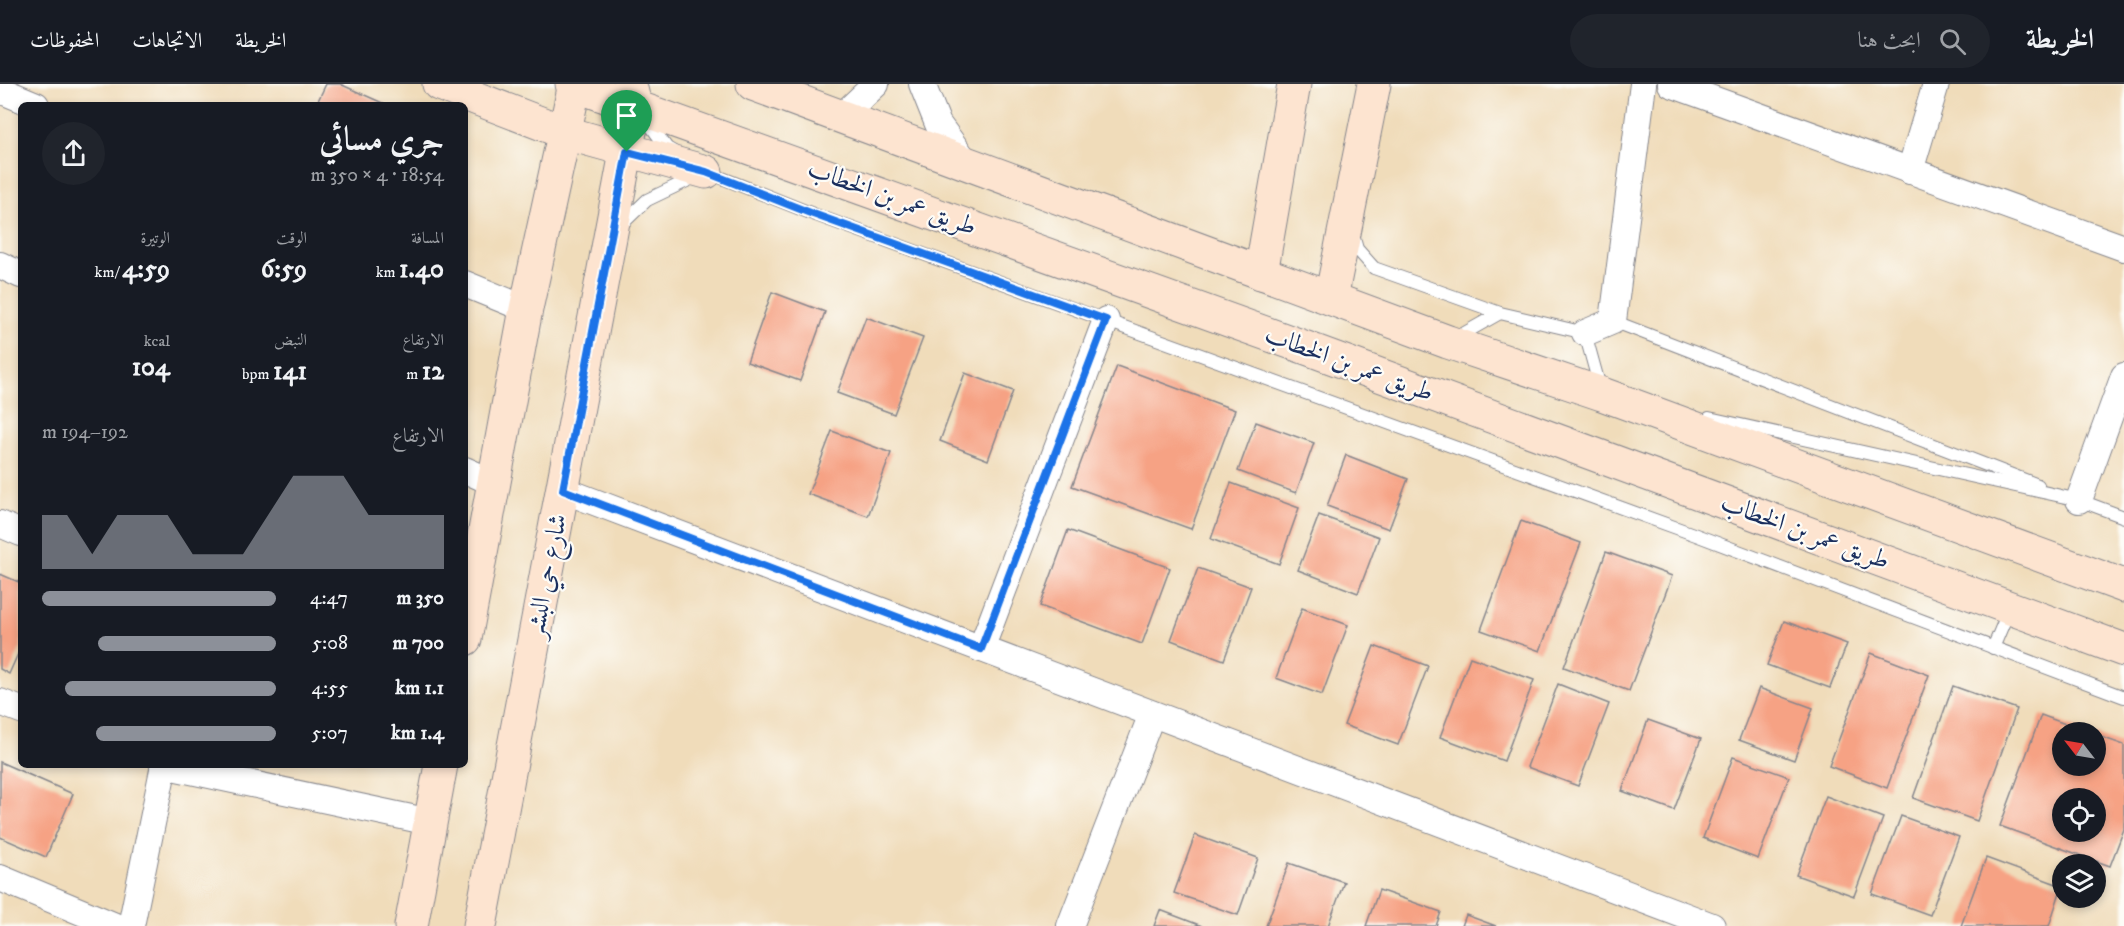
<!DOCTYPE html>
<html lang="ar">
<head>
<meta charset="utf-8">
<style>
  :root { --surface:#171b24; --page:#20242c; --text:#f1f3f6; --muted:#9ea1a6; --line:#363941; --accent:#8c9099 }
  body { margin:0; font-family:"IM FELL DW Pica",Amiri,serif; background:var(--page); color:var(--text); direction:rtl; height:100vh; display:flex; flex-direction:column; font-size:22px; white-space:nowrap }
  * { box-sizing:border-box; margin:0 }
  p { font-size:20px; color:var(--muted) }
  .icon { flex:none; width:33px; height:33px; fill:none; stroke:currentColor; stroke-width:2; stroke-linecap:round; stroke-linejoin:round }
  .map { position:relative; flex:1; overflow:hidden; direction:ltr }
  .drawer { position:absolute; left:18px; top:18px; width:450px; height:666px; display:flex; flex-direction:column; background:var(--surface); border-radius:9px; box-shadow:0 3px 9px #0003; direction:rtl }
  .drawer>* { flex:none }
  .needle { width:39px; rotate:301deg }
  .buttons { position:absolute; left:2052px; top:638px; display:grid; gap:12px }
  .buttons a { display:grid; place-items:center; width:54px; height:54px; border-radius:50%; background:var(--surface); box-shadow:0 3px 9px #0003; font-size:30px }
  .pin { position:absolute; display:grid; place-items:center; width:51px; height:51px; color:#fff; margin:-62px -26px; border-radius:50% 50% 50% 0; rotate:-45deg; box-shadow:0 0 6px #0007 }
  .pin .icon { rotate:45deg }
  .round { display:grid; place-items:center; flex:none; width:63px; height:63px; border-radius:32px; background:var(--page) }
  .headline { display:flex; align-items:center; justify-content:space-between; height:102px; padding:0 24px }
  h1 { font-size:33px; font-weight:700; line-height:45px }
  .stats { display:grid; grid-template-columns:repeat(3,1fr); gap:9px; height:102px; padding:6px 24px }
  .stats div { display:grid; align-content:center }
  .stats b { font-size:26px; font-weight:700 }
  .stats small { font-size:16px; font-weight:400 }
  .stats p { font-size:16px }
  .chart { height:168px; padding:12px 24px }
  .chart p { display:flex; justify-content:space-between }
  .chart svg { width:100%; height:108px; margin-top:6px; fill:var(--accent); opacity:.7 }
  ul { padding:0 24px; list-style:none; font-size:20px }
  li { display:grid; grid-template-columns:96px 72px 1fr; align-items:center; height:45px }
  li i { height:15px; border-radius:8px; background:var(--accent) }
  header { display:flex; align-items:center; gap:36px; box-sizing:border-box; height:84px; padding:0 30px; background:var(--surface); border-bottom:2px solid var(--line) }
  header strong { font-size:28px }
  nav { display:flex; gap:33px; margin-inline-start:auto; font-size:21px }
  .search { width:420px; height:54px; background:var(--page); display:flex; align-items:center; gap:15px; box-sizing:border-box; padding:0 21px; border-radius:33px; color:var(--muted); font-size:22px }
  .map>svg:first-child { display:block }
  .building { fill:#f6a284; fill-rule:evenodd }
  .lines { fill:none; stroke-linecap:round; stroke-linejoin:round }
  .lane-casing { stroke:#86868c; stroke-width:14 }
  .street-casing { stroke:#86868c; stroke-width:28 }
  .secondary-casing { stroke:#86868c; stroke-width:35 }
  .lane { stroke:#fff; stroke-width:12 }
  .street { stroke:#fff; stroke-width:26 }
  .secondary { stroke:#fde4d0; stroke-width:33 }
  .route-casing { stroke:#fff; stroke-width:12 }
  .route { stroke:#1a73e8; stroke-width:8 }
  .labels { text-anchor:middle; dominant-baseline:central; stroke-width:4.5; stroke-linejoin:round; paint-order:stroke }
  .street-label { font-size:26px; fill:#1b2f5e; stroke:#fdfcf7 }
</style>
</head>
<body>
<header>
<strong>الخريطة</strong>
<div class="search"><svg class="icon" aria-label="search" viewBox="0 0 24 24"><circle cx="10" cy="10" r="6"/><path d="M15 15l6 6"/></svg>ابحث هنا</div>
<nav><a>الخريطة</a><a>الاتجاهات</a><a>المحفوظات</a></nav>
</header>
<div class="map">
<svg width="2124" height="842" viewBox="0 0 2124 842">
  <rect width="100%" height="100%" fill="#fdfcf7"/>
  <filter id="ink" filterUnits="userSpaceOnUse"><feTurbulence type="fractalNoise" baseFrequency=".0167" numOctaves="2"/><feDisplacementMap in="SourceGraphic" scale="12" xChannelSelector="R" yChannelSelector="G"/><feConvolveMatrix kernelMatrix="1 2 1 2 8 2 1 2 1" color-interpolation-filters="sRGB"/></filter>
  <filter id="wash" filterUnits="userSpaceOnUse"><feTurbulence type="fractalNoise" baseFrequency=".008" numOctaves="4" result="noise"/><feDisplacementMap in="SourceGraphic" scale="24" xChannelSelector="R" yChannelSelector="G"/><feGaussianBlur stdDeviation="1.35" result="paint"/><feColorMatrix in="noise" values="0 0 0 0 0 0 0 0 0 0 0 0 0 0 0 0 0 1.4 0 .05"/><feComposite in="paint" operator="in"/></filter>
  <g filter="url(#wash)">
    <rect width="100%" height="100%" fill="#f0dcba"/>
    <g id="blocks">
      <g class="building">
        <polygon points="326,0 340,0 387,21 316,21"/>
        <polygon points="772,208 825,228 800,297 747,278"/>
        <polygon points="866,233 923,254 894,330 837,309"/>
        <polygon points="1117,282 1235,326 1191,445 1072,402"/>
        <polygon points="965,289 1013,307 988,376 940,357"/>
        <polygon points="1256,338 1314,359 1296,409 1238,387"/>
        <polygon points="832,347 891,369 868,432 808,410"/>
        <polygon points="1346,371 1408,395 1389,445 1327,422"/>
        <polygon points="1231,399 1299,424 1279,480 1211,455"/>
        <polygon points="1319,431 1379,453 1358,509 1298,486"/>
        <polygon points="1521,437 1581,459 1540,567 1481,546"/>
        <polygon points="1068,446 1170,484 1142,560 1040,522"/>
        <polygon points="1606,468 1672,492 1629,607 1564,583"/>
        <polygon points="1198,484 1251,503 1224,576 1171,556"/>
        <polygon points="0,490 21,499 21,563 9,590 0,585"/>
        <polygon points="1302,524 1348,541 1322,611 1276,594"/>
        <polygon points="1784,537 1847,560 1830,604 1767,581"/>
        <polygon points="1374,562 1428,582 1398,661 1344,641"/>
        <polygon points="1871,569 1929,591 1887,704 1829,682"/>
        <polygon points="1470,573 1534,596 1504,677 1440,653"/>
        <polygon points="1558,600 1609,620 1578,702 1527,683"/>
        <polygon points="1953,602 2017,625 1977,737 1913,714"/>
        <polygon points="1759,604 1813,624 1794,676 1739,656"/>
        <path d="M2041 631 2087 648H2062V681H2096V651L2124 661V745L2110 782 2000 742ZM2062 714H2096V747H2062Z"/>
        <polygon points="1648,636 1701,655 1674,726 1622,707"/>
        <polygon points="1733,673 1789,693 1758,775 1703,754"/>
        <polygon points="0,678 73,710 46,773 0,753"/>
        <polygon points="1826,712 1883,734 1854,812 1796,791"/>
        <polygon points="1901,732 1959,753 1930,831 1872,810"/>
        <polygon points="1195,751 1258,774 1238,831 1174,809"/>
        <polygon points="1986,774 2062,802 2049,842 1961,842"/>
        <polygon points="1289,779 1344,798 1328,842 1266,842"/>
        <polygon points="1379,806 1441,828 1436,842 1366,842"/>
        <polygon points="1160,826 1202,842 1154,842"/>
        <polygon points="1466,831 1496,842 1462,842"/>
      </g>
    </g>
  </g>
  <g filter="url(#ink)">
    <use href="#blocks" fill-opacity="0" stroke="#86868c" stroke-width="1.5"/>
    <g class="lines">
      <defs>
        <g id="lane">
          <polyline points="645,34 667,64 674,68"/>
          <polyline points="707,88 813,130 1696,451 2124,613"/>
          <polyline points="619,143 647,116 697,92"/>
          <polyline points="1353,151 1357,165 1374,184 1500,229 1585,249 1601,307"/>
          <polyline points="1613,237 2038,401"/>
          <polyline points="1454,255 1500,229"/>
          <polyline points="1709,334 2079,416"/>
          <polyline points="2076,415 2124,433"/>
          <polyline points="1993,564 2009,526"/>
        </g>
        <g id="street">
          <polyline points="922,0 938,40 966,78"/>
          <polyline points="1671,0 2124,164"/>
          <polyline points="0,6 36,21"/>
          <polyline points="841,33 876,0"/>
          <polyline points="1910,87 1936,0"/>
          <polyline points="0,181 21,191"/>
          <polyline points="465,200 526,225"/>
          <polyline points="1585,249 1613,237 1643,0"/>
          <polyline points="465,386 494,399"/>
          <polyline points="563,406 1712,842"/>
          <polyline points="2079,416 2124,292"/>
          <polyline points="0,440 21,449"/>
          <polyline points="981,565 1106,236"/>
          <polyline points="0,618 21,626"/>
          <polyline points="163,681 430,738"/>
          <polyline points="0,794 115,842"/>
          <polyline points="131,842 164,681"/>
          <polyline points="1070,842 1152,630"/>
        </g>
        <g id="secondary">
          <polyline points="439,0 566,49 706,88"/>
          <polyline points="572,0 1312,266 2124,566"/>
          <polyline points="753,0 1448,258 1602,310 2124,502"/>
          <polyline points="1261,189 1294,0"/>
          <polyline points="1331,214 1374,0"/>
          <polyline points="465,555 526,225 575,0"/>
          <polyline points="411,842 441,681"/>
          <polyline points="480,842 635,21 630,1"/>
        </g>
      </defs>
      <use href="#lane" class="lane-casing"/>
      <use href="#street" class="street-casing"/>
      <use href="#secondary" class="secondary-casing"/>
      <use href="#lane" class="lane"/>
      <use href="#street" class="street"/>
      <use href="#secondary" class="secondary"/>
    </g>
  </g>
  <g class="lines" filter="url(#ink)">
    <defs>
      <polygon id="route" points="627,68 706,88 813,130 1106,236 981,565 563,406"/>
    </defs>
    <use href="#route" class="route-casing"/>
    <use href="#route" class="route"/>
  </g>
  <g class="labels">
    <g class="street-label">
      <text transform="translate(892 114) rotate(20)">طريق عمر بن الخطاب</text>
      <text transform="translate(1349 280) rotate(20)">طريق عمر بن الخطاب</text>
      <text transform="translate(1805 448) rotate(20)">طريق عمر بن الخطاب</text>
      <text transform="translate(547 492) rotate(-79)">شارع حي البشر</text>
    </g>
  </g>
</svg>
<div class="buttons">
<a><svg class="needle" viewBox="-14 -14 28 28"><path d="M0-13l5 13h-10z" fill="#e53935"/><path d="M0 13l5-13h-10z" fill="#9ea1a6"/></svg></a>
<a><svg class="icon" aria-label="locate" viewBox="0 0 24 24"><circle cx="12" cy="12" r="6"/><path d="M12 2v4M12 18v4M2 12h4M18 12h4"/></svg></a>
<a><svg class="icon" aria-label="layers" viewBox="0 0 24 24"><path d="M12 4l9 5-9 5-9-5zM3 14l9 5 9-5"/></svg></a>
</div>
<div class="pin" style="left:627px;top:68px;background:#1e9e55"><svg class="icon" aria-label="arrive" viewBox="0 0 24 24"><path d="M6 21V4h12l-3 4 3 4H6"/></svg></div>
<section class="drawer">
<div class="headline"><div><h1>جري مسائي</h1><p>18:54 · 4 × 350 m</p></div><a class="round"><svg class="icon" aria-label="share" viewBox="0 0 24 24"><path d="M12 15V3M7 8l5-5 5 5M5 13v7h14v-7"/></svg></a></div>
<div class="stats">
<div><p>المسافة</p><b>1.40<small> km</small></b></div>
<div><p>الوقت</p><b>6:59</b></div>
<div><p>الوتيرة</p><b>4:59<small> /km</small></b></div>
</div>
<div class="stats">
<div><p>الارتفاع</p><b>12<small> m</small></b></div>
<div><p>النبض</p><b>141<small> bpm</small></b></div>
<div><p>kcal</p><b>104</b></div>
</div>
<div class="chart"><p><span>الارتفاع</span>192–194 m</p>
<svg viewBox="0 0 160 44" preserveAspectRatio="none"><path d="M0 44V22L10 22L20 38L30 22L40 22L50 22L60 38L70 38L80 38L90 22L100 6L110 6L120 6L130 22L140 22L150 22L160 22V44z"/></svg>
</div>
<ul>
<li><b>350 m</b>4:47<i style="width:100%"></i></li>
<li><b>700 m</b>5:08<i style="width:76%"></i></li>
<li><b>1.1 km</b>4:55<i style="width:90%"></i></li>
<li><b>1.4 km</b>5:07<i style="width:77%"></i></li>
</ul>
</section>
</div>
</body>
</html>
